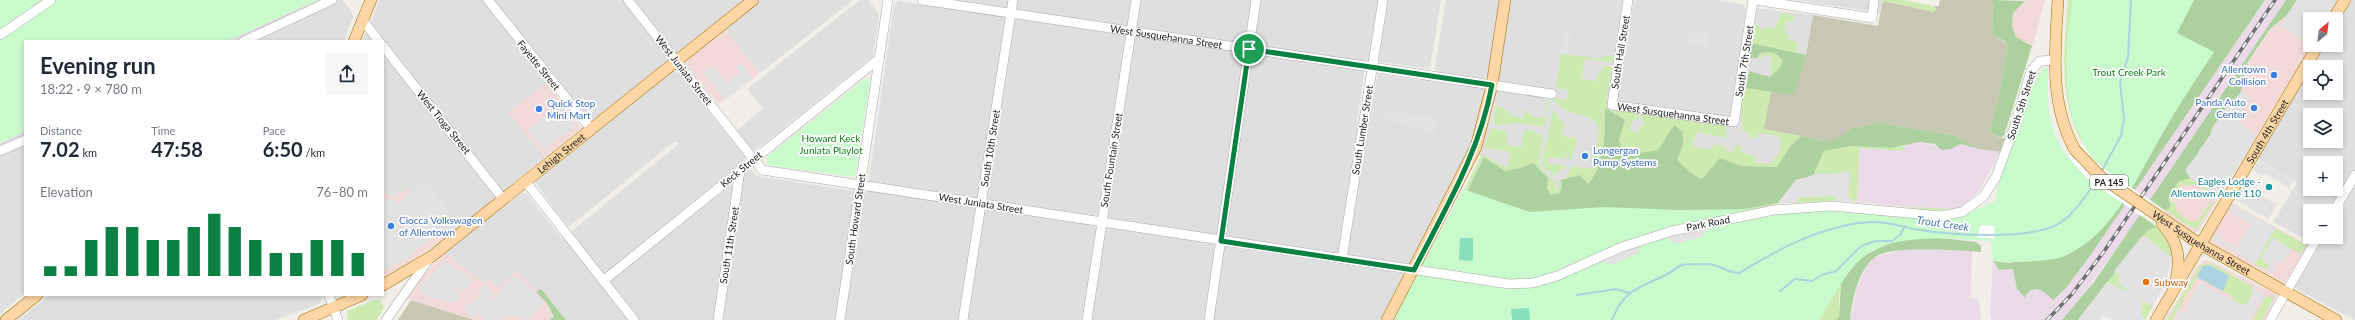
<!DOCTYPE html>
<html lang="en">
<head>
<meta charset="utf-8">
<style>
  :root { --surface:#fff; --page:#f6f6f7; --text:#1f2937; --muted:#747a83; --accent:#0b8043 }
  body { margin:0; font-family:Lato,sans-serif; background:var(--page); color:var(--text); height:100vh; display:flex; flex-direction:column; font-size:15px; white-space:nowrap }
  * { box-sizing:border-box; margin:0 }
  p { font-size:13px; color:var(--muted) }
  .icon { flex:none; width:22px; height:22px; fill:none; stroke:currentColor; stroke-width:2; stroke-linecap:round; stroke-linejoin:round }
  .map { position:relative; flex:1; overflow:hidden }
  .details { position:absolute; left:24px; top:40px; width:360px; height:256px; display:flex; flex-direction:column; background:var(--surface); border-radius:0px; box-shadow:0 2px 6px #0003 }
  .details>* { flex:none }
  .needle { width:26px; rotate:29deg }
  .fabs { position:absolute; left:2303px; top:12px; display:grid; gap:8px }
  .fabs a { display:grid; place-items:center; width:40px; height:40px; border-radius:0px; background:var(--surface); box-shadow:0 2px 6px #0003; font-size:20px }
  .pin { position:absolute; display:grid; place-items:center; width:34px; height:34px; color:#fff; margin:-17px; border:2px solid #fff; border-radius:50%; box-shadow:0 1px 4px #0007 }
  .round { display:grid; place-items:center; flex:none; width:42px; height:42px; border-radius:0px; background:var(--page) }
  .overview { display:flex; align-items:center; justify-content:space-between; height:68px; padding:0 16px }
  h1 { font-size:22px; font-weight:700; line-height:30px }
  .stats { display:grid; grid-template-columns:repeat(3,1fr); gap:6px; height:68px; padding:4px 16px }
  .stats div { display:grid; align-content:center }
  .stats b { font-size:20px; font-weight:700 }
  .stats small { font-size:11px; font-weight:400 }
  .stats p { font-size:11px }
  .chart { height:112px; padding:8px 16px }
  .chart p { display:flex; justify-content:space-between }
  .chart svg { width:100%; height:72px; margin-top:4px; stroke:var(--accent); stroke-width:6 }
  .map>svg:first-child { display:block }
  .residential { fill:#e0dfdf; fill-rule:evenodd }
  .commercial { fill:#f2dad9 }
  .industrial { fill:#ebdbe8 }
  .construction { fill:#c7c7b4 }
  .grass { fill:#cdebb0 }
  .forest { fill:#add19e }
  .park { fill:#c8facc }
  .pitch { fill:#88e0be }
  .parking { fill:#e2e2e2 }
  .water { fill:#aad3df }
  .pier { fill:#fff }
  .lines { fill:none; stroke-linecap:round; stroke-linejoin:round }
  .stream { stroke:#aad3df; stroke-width:2 }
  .minor-casing { stroke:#a9a9a9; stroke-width:10 }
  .major-casing { stroke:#a06b00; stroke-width:12 }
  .minor { stroke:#fff; stroke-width:9 }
  .major { stroke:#fcd6a4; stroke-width:11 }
  .rail-casing { stroke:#707070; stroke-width:3.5 }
  .rail { stroke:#fff; stroke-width:2; stroke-dasharray:6; stroke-linecap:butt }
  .major-bridge-casing { stroke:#a06b00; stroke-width:12; stroke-linecap:butt }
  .major-bridge { stroke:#fcd6a4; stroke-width:11 }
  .route-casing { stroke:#fff; stroke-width:8 }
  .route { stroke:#0b8043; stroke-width:5 }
  .shop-dot { fill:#3f7fe0; stroke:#fff; stroke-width:1.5 }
  .culture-dot { fill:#0f9aa8; stroke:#fff; stroke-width:1.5 }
  .food-dot { fill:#e8710a; stroke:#fff; stroke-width:1.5 }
  .labels { text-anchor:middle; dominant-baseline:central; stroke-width:3.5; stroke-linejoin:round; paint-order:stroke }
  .shield { fill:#fff; stroke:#646464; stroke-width:1 }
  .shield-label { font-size:9px; font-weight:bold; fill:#222 }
  .street-label { font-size:10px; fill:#222; stroke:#fff }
  .shop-label { font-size:10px; fill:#366cbe; stroke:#fff; text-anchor:start }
  .park-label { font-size:10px; fill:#0c8416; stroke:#fff }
  .culture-label { font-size:10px; fill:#0d838f; stroke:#fff; text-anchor:end }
  .food-label { font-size:10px; fill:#c56008; stroke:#fff; text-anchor:start }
  .water-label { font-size:11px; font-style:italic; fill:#4a7aab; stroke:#fff }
</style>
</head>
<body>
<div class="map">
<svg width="2355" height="320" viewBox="0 0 2355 320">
  <rect width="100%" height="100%" fill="#f2efe9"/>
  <g class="residential">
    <polygon points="317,0 342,0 351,10 353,17 344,41 227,41"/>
    <polygon points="380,0 743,0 593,120 589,119 556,78 545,84 510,113 545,157 446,237 407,188 395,197 383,192 383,41 362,41"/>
    <polygon points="762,0 853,0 760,73 725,30"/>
    <polygon points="860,0 868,0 879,14 873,56 743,160 757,176 867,193 894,5 899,1 952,9 953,0 1441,0 1430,69 1366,60 1357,122 1368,124 1378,74 1440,83 1442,72 1435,70 1435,67 1446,0 1499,0 1485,93 1470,146 1380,320 566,320 541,290 536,292 517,272 499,288 485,284 445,253 522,193 527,194 562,239 679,144 675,141 570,226 566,225 535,182 673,70 680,74 729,137 763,108 747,89"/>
    <polygon points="1511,0 1623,0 1618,31 1628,33 1634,0 1715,0 1742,4 1746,8 1742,37 1751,39 1757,8 1813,15 1806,55 1764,129 1801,136 1789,148 1777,167 1596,175 1559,193 1505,171 1479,155 1494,105"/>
    <polygon points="1795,0 1882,0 1880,13"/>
    <path d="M2352 0H2355V320L2294 288 2318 246 2273 222 2297 183 2257 158 2310 70V93H2336V67H2312L2325 45H2336V27ZM2310 115H2336V141H2310ZM2310 163H2336V189H2310ZM2310 211H2336V237H2310Z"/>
    <polygon points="25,131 25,293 0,314 0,143"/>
    <polygon points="50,295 321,295 322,299 319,304 275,320 17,320"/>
  </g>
  <g class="commercial">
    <polygon points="2026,0 2045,0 2033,46 2016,37 2012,27 2013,13"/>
    <polygon points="2297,0 2326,19 2310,19 2311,45 2199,231 2194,233 2165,213 2171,206 2168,199 2241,92 2247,63 2270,29 2287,15"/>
    <polygon points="725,30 760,73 719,104 686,64 688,59"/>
    <polygon points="545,84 548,84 581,128 545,157 509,113"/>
    <polygon points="407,187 446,237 413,260 383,277 383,192 395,197"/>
    <polygon points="2230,202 2308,245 2285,283 2210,243 2209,240"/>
    <polygon points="445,253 485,284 490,280 499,288 517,272 547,303 554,317 549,320 474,320 406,298 426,272"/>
    <polygon points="2205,260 2210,261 2276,294 2276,298 2265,320 2164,320 2178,300 2197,266"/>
  </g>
  <g class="industrial">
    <polygon points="2265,0 2286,0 2151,200 2072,310 2062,320 1992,320 1990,315 1993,261 1999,270 2013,269 2017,289 2025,298 2028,291 2033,288 2043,290 2066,288 2092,253"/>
    <polygon points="1919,142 1951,149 1961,144 2001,152 1979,191 1960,209 1904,207 1857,202 1859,148 1905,151 1903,146"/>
    <polygon points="1911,248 1972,251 1971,298 1979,301 1981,320 1850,320 1857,288 1866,267 1875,257"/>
  </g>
  <g class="construction">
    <polygon points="1940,0 1993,0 1992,35 2006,43 2007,48 1999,96 1989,131 1999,138 2005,138 2001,152 1979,149 1953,135 1880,123 1851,128 1844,136 1832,142 1763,129 1771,91 1794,94 1806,55 1813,15 1878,26 1882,4 1884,1 1934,12 1934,6 1939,6"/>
    <polygon points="411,300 474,320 398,320"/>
  </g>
  <g class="grass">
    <polygon points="1882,0 1903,0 1934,6 1936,9 1934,12 1885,1 1882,4"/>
    <path d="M2068 0H2075L2083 144C2058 100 2064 49 2068 0Z"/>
    <polygon points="1757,9 1755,23 1759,26 1759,30 1763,30 1765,27 1776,28 1780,13 1794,15 1793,22 1786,22 1785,32 1789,36 1788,40 1798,42 1797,53 1751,43"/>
    <polygon points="1767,51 1779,55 1783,61 1779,69 1770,77 1771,56 1762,55 1762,60 1757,58 1759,54"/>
    <path d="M1561 54 1598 58H1603L1604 55 1614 57 1613 62 1585 59 1582 79 1596 81 1598 73 1602 72 1603 66 1612 67 1606 106 1639 113 1638 120H1632L1630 130 1638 133 1640 126 1643 125 1644 121H1641L1642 113 1702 122 1700 133H1696L1693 147 1710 149 1715 144 1725 146 1726 151 1733 153 1735 145 1741 146V152L1755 156 1757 164 1770 163 1779 153 1781 141H1779V136L1758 133 1757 138 1749 137V133L1742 132C1743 118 1737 101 1747 85L1746 88 1771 91 1764 129 1801 136 1789 148 1777 167 1741 166 1720 158 1702 179 1691 173 1677 160 1683 145V132L1674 126 1658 150 1623 156 1619 140 1625 120 1605 108C1603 134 1606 164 1588 184L1580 175 1561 180 1562 187 1559 193 1551 195 1547 188 1548 178 1533 163 1520 168 1505 171 1484 157 1431 260 1435 265H1445L1457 253 1459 230 1494 233 1515 241 1521 271 1530 275 1567 260 1570 242 1580 236 1588 246 1604 245 1632 230 1778 203 1775 206 1717 215 1620 239 1604 247H1588L1570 258 1568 262 1531 276 1512 277 1430 264 1429 260 1482 154 1504 167 1508 166 1510 152 1484 148 1491 128 1507 131V145L1521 147 1524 130 1537 131 1536 134 1543 135 1544 127 1520 123 1498 125 1493 123 1497 104 1512 114V116L1523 118 1525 110 1535 117 1545 118 1547 99 1549 100 1539 160 1542 169 1555 182V190L1559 186 1558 181 1567 177 1571 166 1593 169 1599 129C1593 109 1566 120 1554 100V98L1567 100 1569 90 1556 88Z"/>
    <polygon points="1553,110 1564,124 1562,136 1576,138 1577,141 1571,160 1569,160 1569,153 1566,153 1567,159 1549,157 1548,163 1565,166 1565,169 1559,170 1556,176 1544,167 1542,163"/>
    <polygon points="1703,122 1726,126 1726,138 1701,133"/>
    <path d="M1850 146 1891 148 1903 146 1905 151 1859 148 1857 202 1903 207 1960 209 1930 210 1855 202 1848 197 1849 183 1846 170C1838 177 1823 172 1813 176L1824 151Z"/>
    <path d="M2190 178 2218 195 2217 197 2195 184 2187 186 2182 184 2171 201 2176 204 2177 211C2182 217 2190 223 2198 221L2210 203H2213L2196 230 2166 211 2171 206 2168 199 2178 182Z"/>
    <polygon points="1835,196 1836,199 1833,201 1795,203 1800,197"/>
    <path d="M2143 217C2159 227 2171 237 2172 258L2143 235 2148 230 2157 227Z"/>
    <polygon points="2275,228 2306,245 2300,254 2272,238 2261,259 2268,264 2266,270 2244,258 2255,263"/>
    <polygon points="2211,263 2251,286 2253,293 2247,304 2242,305 2232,300 2233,297 2229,294 2197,277 2172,320 2167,320 2199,268 2204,264"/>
    <polygon points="2114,271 2119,274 2120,284 2126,289 2125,291 2153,306 2145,320 2141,313 2143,302 2107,282"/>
    <polygon points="1842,272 1839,297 1839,318 1835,320 1798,320"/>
    <polygon points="2268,296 2274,297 2262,320 2253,320 2264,299"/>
    <polygon points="374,300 380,300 384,307 377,320 348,320 347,311"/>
  </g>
  <g class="forest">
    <polygon points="1993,0 2025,1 2013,13 2012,27 2016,37 2032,46 2004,136 2000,138 1989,131 1999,96 2007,48 2006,42 1992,35"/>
    <path d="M2186 0H2265L2092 253 2066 288 2053 300C2043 290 2032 282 2025 298L2017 289 2013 269 1999 270 1993 261 2011 263 2154 95Z"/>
    <polygon points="2286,0 2297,0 2287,15 2270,29 2247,63 2241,92 2199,151 2189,177 2190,178 2178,182 2168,199 2171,206 2166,211 2153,202 2143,217 2157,227 2148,230 2078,320 2062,320 2094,282"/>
    <path d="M1751 43 1806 55 1794 95 1746 88 1749 71 1770 77 1779 69 1783 61C1777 52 1769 50 1759 54L1757 58H1749Z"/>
    <path d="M1605 108 1625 120 1619 140 1623 156 1658 150 1674 125 1683 132V145L1677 160 1691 173 1702 179 1720 158 1741 166 1777 167 1789 148 1801 136C1823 140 1835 147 1851 128L1880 123 1953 135 1979 149 1961 144 1951 149 1941 150 1935 144 1919 142 1891 148 1850 146 1824 151 1813 176 1796 180 1778 203 1717 214 1446 233 1484 157 1505 171 1520 168 1533 163 1548 178 1547 188 1551 195 1559 193 1562 187 1561 180 1580 175 1588 184C1605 165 1605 133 1605 108Z"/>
    <path d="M1906 234 1976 242 1981 246V252C1959 251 1891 244 1874 258 1858 271 1852 300 1850 320H1835L1839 317 1841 282 1850 263Z"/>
    <polygon points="541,289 566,320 549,320 554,317 547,303 536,292"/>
  </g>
  <g class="park">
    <polygon points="0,0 317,0 227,41 25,41 25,131 0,143"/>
    <path d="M2072 0H2194L2177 33 2214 52C2198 77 2181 101 2167 126 2139 172 2117 232 2065 256 2051 262 2008 263 1993 261L1991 241C1954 239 1893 232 1863 257 1846 271 1831 301 1820 320H1393L1463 189 1530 212 1604 207 1679 210 1837 208 1960 217 1995 201C2000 173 2028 85 2044 67L2048 69C2048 103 2046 126 2066 155L2084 143C2060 107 2066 43 2072 0Z"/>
    <polygon points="865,79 868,79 870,82 855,177 772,166 766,163 768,156"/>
  </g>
  <g class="pitch">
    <polygon points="1460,238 1473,238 1473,261 1459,260"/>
    <polygon points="1529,308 1530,320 1512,320 1511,309"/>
  </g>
  <g class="parking">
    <polygon points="2297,0 2338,0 2326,19 2310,19 2310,43 2280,26"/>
    <polygon points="1565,29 1571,31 1568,55 1561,54"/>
    <polygon points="1688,29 1709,35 1707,47 1686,44"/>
    <polygon points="741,63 753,78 727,99 724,98 703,72 713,66 727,84 740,73 736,67"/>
    <polygon points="2241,92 2250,97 2236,120 2257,136 2220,196 2189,177 2185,170 2209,139 2212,128 2223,112"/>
    <polygon points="560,104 577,124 545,150 528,130"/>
    <polygon points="1386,111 1436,118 1434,135 1422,129 1389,121 1385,117"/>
    <polygon points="2259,160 2293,181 2289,188 2265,173 2263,176 2253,170"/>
    <polygon points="1846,170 1850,174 1848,197 1855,202 1833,201 1836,199 1835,196 1800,197 1795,203 1778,203 1796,180 1821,173 1840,174"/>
    <polygon points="421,184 423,186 428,184 455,218 440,230 438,227 431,232 434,236 412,253 410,257 383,271 383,196 388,200 394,199 397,205 410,192 413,195 416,192 415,189"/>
    <polygon points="2245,185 2277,205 2268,219 2236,200"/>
    <polygon points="2232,205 2275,228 2255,264 2212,239 2215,235 2237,248 2251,225 2229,211"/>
    <polygon points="1707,227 1703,237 1674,244 1667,237"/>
    <polygon points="2143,235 2172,258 2166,281 2153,306 2130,294 2143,302 2141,313 2145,320 2112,320 2103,315 2100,320 2078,320 2107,282 2125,291 2126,289 2120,284 2119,274 2114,271"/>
    <polygon points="2272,238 2292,249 2282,264 2277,261 2272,274 2266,270 2268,264 2260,259"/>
    <polygon points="1643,243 1638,253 1614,264 1599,262"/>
    <polygon points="445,261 466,274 473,282 458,295 460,298 454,303 425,295 417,288"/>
    <polygon points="517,275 545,303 528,320 508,315 503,317 506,320 486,320 478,313 471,318 464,308 481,295 477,290 485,284 494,294 491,299 491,302 507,283"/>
    <polygon points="2200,282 2242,305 2247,304 2250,299 2253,287 2265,294 2250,320 2176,320 2180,311 2187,313 2187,306"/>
  </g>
  <polygon class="water" points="2209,265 2229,276 2223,291 2197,277 2203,266"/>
  <g class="pier">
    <polygon points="2083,144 2092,158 2107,171 2153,202 2143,217 2091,182 2079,170 2067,155"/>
    <polygon points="1981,225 1995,226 1994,239 1977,237"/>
  </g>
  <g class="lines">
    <g class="stream">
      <polyline points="2101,172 2121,136 2124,119 2120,82 2128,57 2131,0"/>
      <polyline points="1780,291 1795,279 1812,281 1822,275 1836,271 1861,246 1876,241 1892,241 1900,235 1905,226"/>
      <polyline points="1577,295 1616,289 1629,293"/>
      <path d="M1612 320C1624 289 1639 288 1666 275 1672 272 1677 267 1682 265 1684 264 1706 264 1709 264 1720 265 1728 273 1739 273 1779 249 1822 225 1870 222 1885 221 1899 226 1914 229 1948 235 2031 241 2060 223 2073 215 2089 192 2097 179"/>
    </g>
    <defs>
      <g id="minor">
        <polyline points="488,0 591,129"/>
        <polyline points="628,0 762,170 1509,284 1533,283 1557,276 1622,247 1672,231 1774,210 1831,206 1941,216 1962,212 1983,197 1996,177 2014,128 2031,71 2040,61 2055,60"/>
        <path id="s1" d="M922 0 1552 94"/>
        <path id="s2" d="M1628 0 1612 105 1734 122 1753 0"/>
        <polyline points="1755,0 1872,18 1874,0"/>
        <polyline points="363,21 379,41"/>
        <polyline points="0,35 51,0"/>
        <polyline points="244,41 332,0"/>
        <polyline points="383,46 503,199"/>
        <polyline points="0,151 25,140"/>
        <polyline points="526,182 634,320"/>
        <polyline points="2334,211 2355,175"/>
        <polyline points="1342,259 1383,0"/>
        <polyline points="603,281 880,58"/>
        <polyline points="329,295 338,320"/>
        <polyline points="386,320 429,259"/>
        <polyline points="718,320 740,170"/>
        <polyline points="840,320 888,0"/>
        <polyline points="963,320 1013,0"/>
        <polyline points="1087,320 1136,0"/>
        <polyline points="1209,320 1256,0"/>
        <polyline points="2270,320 2318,237"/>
      </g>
      <g id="major">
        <path d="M2058 0C2055 52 2049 103 2075 150"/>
        <polyline points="2333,19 2345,0"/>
        <polyline points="354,41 371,0"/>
        <path id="s3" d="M2148 209 2200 244 2336 320"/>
        <path d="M2162 224C2178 241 2181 258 2176 280"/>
        <path id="s4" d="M383 285 432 256 753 0"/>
        <polyline points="6,320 37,295"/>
        <polyline points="304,320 362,295"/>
        <polyline points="1387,320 1476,147 1492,85 1505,0"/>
        <path id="s5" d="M2156 320 2318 45"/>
      </g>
    </defs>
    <use href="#minor" class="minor-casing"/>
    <use href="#major" class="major-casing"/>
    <use href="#minor" class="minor"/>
    <use href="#major" class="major"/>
    <defs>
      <polyline id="rail" points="2047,320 2072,294 2105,250 2275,0"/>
    </defs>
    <use href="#rail" class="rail-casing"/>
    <use href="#rail" class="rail"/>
    <defs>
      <polyline id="major-bridge" points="2075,150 2101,177 2148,209"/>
    </defs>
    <use href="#major-bridge" class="major-bridge-casing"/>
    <use href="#major-bridge" class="major-bridge"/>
  </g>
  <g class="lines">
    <defs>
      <path id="route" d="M1249 49 1492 85C1479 154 1445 209 1414 270L1221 241Z"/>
    </defs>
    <use href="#route" class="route-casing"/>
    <use href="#route" class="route"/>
  </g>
  <g class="shop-dot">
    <circle cx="2274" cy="75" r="4"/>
    <circle cx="2254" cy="108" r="4"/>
    <circle cx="539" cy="109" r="4"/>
    <circle cx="1585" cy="156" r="4"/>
    <circle cx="391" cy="226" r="4"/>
  </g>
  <circle class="culture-dot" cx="2269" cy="187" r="4"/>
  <circle class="food-dot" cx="2146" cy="282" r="4"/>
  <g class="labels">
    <rect class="shield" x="2090" y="175" width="38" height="14" rx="3"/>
    <g class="shield-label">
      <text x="2109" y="182">PA 145</text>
    </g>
    <g class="street-label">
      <text stroke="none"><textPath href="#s1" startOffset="247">West Susquehanna Street</textPath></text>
      <text transform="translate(1620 52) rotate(-81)">South Hall Street</text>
      <text transform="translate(1744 61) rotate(-81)">South 7th Street</text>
      <text transform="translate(539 65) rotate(51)">Fayette Street</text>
      <text transform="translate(684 70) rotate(52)">West Juniata Street</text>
      <text transform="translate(2021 105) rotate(-72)">South 5th Street</text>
      <text stroke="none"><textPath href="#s2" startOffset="168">West Susquehanna Street</textPath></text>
      <text transform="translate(444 122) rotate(51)">West Tioga Street</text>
      <text transform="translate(1362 130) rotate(-81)">South Lumber Street</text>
      <text stroke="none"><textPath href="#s5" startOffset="219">South 4th Street</textPath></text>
      <text transform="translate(990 148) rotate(-81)">South 10th Street</text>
      <text stroke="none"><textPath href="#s4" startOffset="222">Lehigh Street</textPath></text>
      <text transform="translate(1111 160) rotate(-81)">South Fountain Street</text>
      <text transform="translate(741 169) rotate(-39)">Keck Street</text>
      <text transform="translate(981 203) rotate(9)">West Juniata Street</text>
      <text transform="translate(855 219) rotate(-82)">South Howard Street</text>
      <text transform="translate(1708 223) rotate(-11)">Park Road</text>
      <text stroke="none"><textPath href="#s3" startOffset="63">West Susquehanna Street</textPath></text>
      <text transform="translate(729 245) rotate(-81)">South 11th Street</text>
    </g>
    <g class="shop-label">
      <text x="2266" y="69" text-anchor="end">Allentown<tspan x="2266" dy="12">Collision</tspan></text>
      <text x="2246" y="102" text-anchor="end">Panda Auto<tspan x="2246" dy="12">Center</tspan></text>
      <text x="547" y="103">Quick Stop<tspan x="547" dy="12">Mini Mart</tspan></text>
      <text x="1593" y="150">Longergan<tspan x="1593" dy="12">Pump Systems</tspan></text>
      <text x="399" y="220">Ciocca Volkswagen<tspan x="399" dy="12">of Allentown</tspan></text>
    </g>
    <g class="park-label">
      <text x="2129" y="72">Trout Creek Park</text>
      <text x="831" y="138">Howard Keck<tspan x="831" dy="12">Juniata Playlot</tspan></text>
    </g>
    <g class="culture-label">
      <text x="2261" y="181">Eagles Lodge -<tspan x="2261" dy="12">Allentown Aerie 110</tspan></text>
    </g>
    <g class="food-label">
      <text x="2154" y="282">Subway</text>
    </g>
    <g class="water-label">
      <text transform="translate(1943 223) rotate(8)">Trout Creek</text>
    </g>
  </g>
</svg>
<div class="fabs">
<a><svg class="needle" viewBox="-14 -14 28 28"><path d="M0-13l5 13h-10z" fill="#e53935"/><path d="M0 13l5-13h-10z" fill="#747a83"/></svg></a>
<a><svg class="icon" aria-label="locate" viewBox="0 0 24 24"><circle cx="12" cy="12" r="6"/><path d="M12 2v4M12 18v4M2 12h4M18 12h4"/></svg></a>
<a><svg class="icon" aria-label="layers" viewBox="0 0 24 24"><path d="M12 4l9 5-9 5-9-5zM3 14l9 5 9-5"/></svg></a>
<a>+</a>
<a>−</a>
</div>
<div class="pin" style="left:1249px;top:49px;background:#1e9e55"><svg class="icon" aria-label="arrive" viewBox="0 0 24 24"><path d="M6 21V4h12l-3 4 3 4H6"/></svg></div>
<section class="details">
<div class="overview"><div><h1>Evening run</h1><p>18:22 · 9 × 780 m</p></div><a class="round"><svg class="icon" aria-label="share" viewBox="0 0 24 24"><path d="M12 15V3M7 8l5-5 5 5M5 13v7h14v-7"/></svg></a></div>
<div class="stats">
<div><p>Distance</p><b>7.02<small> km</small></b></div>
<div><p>Time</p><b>47:58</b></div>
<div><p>Pace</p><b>6:50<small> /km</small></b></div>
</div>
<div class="chart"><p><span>Elevation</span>76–80 m</p>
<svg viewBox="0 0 160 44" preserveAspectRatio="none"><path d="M5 44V38M15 44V38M25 44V22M35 44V14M45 44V14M55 44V22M65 44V22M75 44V14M85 44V6M95 44V14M105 44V22M115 44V30M125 44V30M135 44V22M145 44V22M155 44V30"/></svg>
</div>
</section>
</div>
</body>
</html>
